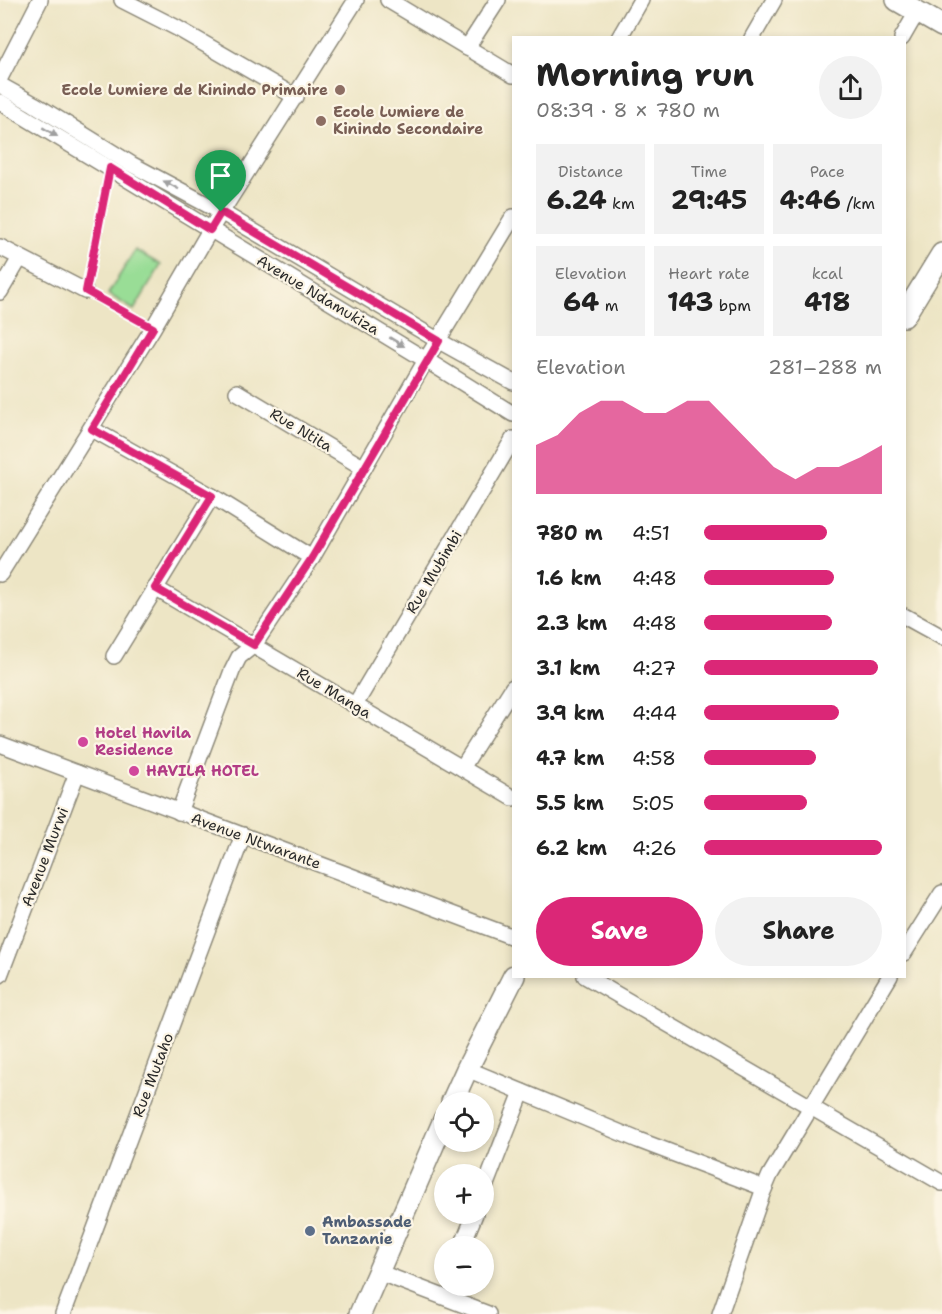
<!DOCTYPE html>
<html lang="en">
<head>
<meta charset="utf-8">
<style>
  :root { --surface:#fff; --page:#f2f2f2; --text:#222; --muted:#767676; --accent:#db2777 }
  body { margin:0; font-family:"Shantell Sans",sans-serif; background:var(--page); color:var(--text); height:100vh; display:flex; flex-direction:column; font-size:22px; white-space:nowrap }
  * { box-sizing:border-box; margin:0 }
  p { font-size:20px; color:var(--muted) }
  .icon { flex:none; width:33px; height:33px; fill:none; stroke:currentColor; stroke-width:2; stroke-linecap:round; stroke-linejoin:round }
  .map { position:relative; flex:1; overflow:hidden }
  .panel { position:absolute; left:512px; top:36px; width:394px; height:942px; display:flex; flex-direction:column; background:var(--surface); border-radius:0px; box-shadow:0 3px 9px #0003 }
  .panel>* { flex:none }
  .controls { position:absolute; left:434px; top:1092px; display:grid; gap:12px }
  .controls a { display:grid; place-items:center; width:60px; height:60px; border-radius:50%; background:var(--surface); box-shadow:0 3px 9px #0003; font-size:30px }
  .pin { position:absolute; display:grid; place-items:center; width:51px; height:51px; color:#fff; margin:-62px -26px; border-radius:50% 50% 50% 0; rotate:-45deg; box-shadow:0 0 6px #0007 }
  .pin .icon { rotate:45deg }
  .round { display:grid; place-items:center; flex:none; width:63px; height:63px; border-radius:32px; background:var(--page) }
  .headline { display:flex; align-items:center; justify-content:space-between; height:102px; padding:0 24px }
  h1 { font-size:33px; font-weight:700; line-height:45px }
  .metrics { display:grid; grid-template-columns:repeat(3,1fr); gap:9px; height:102px; padding:6px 24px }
  .metrics div { display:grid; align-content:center; border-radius:0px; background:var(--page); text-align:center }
  .metrics b { font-size:26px; font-weight:700 }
  .metrics small { font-size:16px; font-weight:400 }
  .metrics p { font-size:16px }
  .chart { height:168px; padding:12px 24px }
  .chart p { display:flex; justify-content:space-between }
  .chart svg { width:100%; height:108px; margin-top:6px; fill:var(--accent); opacity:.7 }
  .primary-button { display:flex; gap:12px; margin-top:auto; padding:12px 24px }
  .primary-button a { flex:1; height:69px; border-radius:36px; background:var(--accent); color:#fff; font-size:24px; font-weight:700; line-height:69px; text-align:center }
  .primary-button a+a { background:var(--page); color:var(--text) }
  ul { padding:0 24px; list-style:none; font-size:20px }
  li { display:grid; grid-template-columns:96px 72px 1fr; align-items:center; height:45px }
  li i { height:15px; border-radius:8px; background:var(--accent) }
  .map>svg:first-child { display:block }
  .green { fill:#99dd96; stroke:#628460; stroke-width:1.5 }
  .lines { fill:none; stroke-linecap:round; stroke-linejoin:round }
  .street-casing { stroke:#8c8878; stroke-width:18 }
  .secondary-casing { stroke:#8c8878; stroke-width:24 }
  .path { stroke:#8c8878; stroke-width:2; stroke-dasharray:4.5 4.5; stroke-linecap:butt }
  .street { stroke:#fff; stroke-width:15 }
  .secondary { stroke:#fff; stroke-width:21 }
  .oneway { fill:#a0a0a0 }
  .route-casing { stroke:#fff; stroke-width:12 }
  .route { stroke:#db2777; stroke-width:8 }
  .education-dot { fill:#8d6e63; stroke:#fcf5e5; stroke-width:2 }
  .hotel-dot { fill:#d1479c; stroke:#fcf5e5; stroke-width:2 }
  .service-dot { fill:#5c6f8a; stroke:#fcf5e5; stroke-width:2 }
  .labels { text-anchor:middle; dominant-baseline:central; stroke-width:4.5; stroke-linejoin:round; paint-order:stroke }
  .education-label { font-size:15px; font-weight:bold; fill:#785e54; stroke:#fcf5e5; text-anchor:end }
  .street-label { font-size:15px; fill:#2b2b2b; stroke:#fcf5e5 }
  .hotel-label { font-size:15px; font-weight:bold; fill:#b23c85; stroke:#fcf5e5; text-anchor:start }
  .service-label { font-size:15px; font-weight:bold; fill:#4e5e75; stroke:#fcf5e5; text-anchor:start }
</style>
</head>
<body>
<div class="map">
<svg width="942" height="1314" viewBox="0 0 942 1314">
  <rect width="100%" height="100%" fill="#fcf5e5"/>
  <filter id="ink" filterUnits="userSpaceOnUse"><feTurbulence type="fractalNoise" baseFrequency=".0167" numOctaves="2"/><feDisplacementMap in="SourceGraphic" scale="12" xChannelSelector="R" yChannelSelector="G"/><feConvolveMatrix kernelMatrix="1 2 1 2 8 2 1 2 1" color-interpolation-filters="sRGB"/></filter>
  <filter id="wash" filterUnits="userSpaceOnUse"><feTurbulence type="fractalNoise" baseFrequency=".008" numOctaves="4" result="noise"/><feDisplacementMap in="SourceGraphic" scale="24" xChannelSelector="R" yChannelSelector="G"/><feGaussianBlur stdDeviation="1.35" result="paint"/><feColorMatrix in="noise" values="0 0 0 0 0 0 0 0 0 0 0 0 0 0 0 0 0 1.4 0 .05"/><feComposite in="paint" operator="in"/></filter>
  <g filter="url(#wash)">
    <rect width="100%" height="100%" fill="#ede5c5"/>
    <polygon class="green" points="135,250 161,265 134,310 108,294"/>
  </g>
  <g filter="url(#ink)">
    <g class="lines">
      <defs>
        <g id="street">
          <polyline points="122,0 177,28 296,97"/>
          <polyline points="388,0 513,75"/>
          <polyline points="619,38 641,0"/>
          <polyline points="752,38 774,0"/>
          <polyline points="902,38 917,12"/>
          <polyline points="467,48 498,0"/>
          <polyline points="0,78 40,0"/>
          <polyline points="0,85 34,104 131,164 221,212 439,341 513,382"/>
          <polyline points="0,102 426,360 513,414"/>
          <polyline points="0,247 85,291"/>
          <polyline points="0,292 20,258"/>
          <polyline points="237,392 364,468"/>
          <polyline points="92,429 212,496 312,558"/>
          <polyline points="0,574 153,328 210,230 356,0"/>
          <polyline points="155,588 513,798"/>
          <polyline points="904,616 942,637"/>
          <polyline points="114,656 212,496"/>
          <polyline points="355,705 513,439"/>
          <polyline points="0,744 513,937"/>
          <polyline points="462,768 513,687"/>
          <polyline points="179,812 232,671 239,657 254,645 312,558 426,360 513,217"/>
          <polyline points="904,953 942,893"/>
          <polyline points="0,975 77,773"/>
          <polyline points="585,976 942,1183"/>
          <polyline points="467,1069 638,1140 764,1188"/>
          <polyline points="483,1192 522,1092"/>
          <polyline points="462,1246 475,1214"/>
          <polyline points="378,1272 488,1314"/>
          <polyline points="63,1314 243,835"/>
          <polyline points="720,1314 762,1194 770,1175 890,976"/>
        </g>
        <g id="secondary">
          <polyline points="897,0 942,26"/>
          <polyline points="904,316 942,254"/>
          <polyline points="452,1102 467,1069 514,976"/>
          <polyline points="360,1314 444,1120"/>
        </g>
      </defs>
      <use href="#street" class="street-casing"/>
      <use href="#secondary" class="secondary-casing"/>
      <g class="path">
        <polyline points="88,277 107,183"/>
        <polyline points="97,297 142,322"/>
      </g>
      <use href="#street" class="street"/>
      <use href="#secondary" class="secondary"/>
    </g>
    <defs><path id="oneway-solid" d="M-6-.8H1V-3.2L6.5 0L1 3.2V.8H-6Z" transform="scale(1.5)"/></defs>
    <g class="oneway">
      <use href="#oneway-solid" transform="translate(50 132) rotate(31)"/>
      <use href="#oneway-solid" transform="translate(171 185) rotate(-152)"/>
      <use href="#oneway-solid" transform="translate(397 342) rotate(31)"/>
    </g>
  </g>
  <g class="lines" filter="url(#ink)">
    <defs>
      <polygon id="route" points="110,168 210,230 221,212 439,341 312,558 254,645 155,588 212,496 92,429 153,328 86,291"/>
    </defs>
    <use href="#route" class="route-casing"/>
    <use href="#route" class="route"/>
  </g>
  <g class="education-dot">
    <circle cx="340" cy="90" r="6"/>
    <circle cx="321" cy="121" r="6"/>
  </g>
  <g class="hotel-dot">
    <circle cx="83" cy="742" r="6"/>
    <circle cx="134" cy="771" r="6"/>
  </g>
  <circle class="service-dot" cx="310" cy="1231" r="6"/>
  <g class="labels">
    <g class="education-label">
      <text x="328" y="90">Ecole Lumiere de Kinindo Primaire</text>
      <text x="333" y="112" text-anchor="start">Ecole Lumiere de<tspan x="333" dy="17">Kinindo Secondaire</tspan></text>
    </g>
    <g class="street-label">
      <text transform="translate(318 295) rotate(31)">Avenue Ndamukiza</text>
      <text transform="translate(301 430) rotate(31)">Rue Ntita</text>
      <text transform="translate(434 572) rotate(-59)">Rue Mubimbi</text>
      <text transform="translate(334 693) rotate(31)">Rue Manga</text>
      <text transform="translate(256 841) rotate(20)">Avenue Ntwarante</text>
      <text transform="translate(45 857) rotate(-69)">Avenue Murwi</text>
      <text transform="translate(153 1075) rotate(-69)">Rue Mutaho</text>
    </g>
    <g class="hotel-label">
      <text x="95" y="733">Hotel Havila<tspan x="95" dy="17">Residence</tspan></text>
      <text x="146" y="771">HAVILA HOTEL</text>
    </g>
    <g class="service-label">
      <text x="322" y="1222">Ambassade<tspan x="322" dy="17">Tanzanie</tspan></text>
    </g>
  </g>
</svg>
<div class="controls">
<a><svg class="icon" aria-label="locate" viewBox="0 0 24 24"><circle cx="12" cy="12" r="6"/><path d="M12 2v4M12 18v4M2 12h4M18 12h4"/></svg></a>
<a>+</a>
<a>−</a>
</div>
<div class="pin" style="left:221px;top:212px;background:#1e9e55"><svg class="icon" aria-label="arrive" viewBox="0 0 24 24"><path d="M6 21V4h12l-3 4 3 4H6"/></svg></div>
<section class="panel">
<div class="headline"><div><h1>Morning run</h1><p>08:39 · 8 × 780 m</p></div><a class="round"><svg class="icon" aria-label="share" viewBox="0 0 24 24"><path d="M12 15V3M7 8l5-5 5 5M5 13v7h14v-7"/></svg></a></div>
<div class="metrics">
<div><p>Distance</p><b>6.24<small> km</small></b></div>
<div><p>Time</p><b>29:45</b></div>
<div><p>Pace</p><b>4:46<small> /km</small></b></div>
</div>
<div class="metrics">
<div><p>Elevation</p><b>64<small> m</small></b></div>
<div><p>Heart rate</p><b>143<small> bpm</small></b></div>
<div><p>kcal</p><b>418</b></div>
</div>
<div class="chart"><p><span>Elevation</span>281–288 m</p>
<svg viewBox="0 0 160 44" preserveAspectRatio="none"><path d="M0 44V24L10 20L20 11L30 6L40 6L50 11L60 11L70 6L80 6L90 15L100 24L110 33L120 38L130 33L140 33L150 29L160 24V44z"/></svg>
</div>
<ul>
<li><b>780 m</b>4:51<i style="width:69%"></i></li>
<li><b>1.6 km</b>4:48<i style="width:73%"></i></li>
<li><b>2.3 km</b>4:48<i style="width:72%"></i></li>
<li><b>3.1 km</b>4:27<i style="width:98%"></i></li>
<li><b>3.9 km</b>4:44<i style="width:76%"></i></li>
<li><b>4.7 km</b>4:58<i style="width:63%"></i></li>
<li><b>5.5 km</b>5:05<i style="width:58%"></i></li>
<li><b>6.2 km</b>4:26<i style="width:100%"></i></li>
</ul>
<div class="primary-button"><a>Save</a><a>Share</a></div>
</section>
</div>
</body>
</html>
